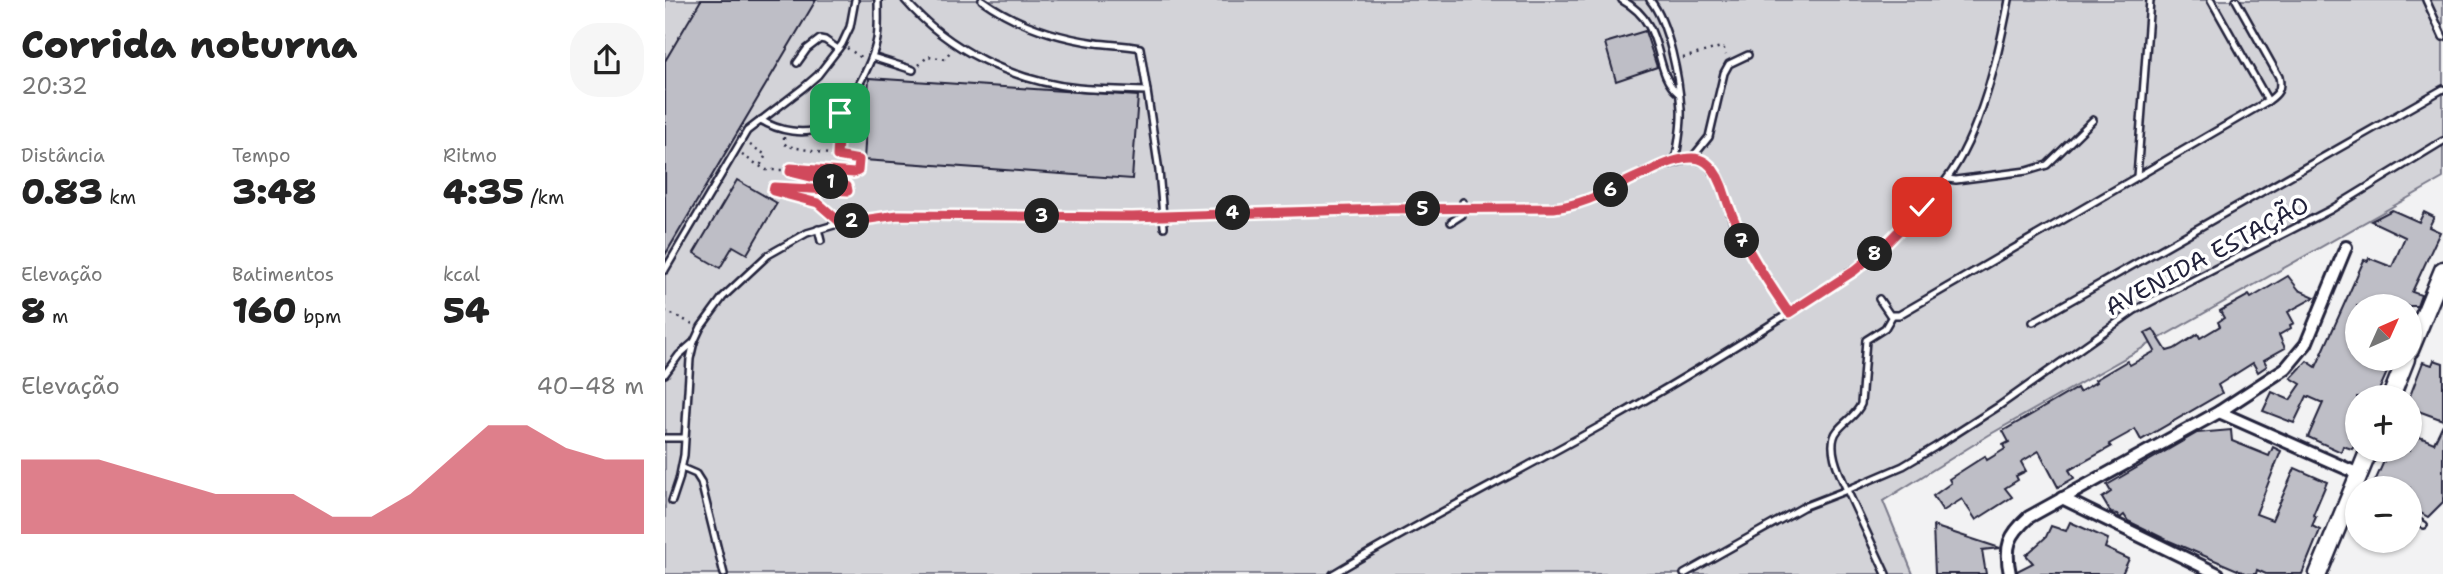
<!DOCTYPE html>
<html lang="pt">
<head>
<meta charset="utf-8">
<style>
  :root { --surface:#fff; --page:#f6f6f6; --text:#222; --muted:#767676; --accent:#d1495b }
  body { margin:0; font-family:"Shantell Sans",sans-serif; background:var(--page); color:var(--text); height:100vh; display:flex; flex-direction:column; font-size:26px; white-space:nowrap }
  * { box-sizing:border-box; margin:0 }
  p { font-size:23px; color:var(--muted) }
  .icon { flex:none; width:38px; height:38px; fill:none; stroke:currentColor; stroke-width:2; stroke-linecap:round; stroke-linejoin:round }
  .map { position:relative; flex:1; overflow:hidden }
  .sheet { display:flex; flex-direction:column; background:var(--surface); width:665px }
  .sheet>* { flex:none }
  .needle { width:46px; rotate:45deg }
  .buttons { position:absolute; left:1680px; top:294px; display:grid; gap:14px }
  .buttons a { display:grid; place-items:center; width:77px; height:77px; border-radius:50%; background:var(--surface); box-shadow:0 2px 5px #0004; font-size:35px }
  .pin { position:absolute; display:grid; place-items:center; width:60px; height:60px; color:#fff; margin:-30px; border-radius:14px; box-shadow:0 4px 10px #0006 }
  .km { position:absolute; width:35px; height:35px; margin:-18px; border-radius:50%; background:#222; color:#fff; font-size:19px; line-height:35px; text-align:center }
  .round { display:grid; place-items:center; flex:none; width:74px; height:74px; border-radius:28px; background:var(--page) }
  .headline { display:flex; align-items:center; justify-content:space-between; height:119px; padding:0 21px }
  h1 { font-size:38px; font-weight:800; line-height:52px }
  .figures { display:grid; grid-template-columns:repeat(3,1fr); gap:10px; height:119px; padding:7px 21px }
  .figures div { display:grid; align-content:center }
  .figures b { font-size:35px; font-weight:800 }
  .figures small { font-size:19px; font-weight:400 }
  .figures p { font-size:19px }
  .chart { height:196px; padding:14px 21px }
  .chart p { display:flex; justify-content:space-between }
  .chart svg { width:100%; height:126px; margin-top:7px; fill:var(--accent); opacity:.7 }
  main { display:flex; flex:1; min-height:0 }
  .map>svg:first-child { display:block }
  .green { fill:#d3d3d8; stroke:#7a7a8a; stroke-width:2 }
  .building { fill:#bebec6; stroke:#22223b; stroke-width:2 }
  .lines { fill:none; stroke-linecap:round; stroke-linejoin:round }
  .lane-casing { stroke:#22223b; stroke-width:10 }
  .street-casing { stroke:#22223b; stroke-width:16 }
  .secondary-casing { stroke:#22223b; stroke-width:21 }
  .path { stroke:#22223b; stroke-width:2.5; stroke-dasharray:2 5; stroke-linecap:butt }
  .lane { stroke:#fff; stroke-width:5 }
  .street { stroke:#fff; stroke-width:10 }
  .secondary { stroke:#fff; stroke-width:16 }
  .route-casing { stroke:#fff; stroke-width:14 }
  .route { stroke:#d1495b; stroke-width:9 }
  .labels { text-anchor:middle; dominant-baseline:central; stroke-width:7; stroke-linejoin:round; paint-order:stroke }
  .street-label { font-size:24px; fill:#22223b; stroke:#fff }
</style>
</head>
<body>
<main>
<section class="sheet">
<div class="headline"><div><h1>Corrida noturna</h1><p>20:32</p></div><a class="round"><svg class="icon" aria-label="share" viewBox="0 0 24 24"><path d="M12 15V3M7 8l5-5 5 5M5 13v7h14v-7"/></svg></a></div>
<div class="figures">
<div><p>Distância</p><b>0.83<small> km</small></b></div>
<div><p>Tempo</p><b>3:48</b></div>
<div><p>Ritmo</p><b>4:35<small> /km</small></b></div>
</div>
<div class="figures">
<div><p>Elevação</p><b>8<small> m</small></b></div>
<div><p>Batimentos</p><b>160<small> bpm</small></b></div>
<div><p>kcal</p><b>54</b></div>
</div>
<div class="chart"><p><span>Elevação</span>40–48 m</p>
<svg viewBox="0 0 160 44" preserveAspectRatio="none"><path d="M0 44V18L10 18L20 18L30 22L40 26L50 30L60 30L70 30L80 38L90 38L100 30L110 18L120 6L130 6L140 14L150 18L160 18V44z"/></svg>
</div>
</section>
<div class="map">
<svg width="1778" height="574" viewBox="0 0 1778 574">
  <rect width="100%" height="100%" fill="#f2f2f3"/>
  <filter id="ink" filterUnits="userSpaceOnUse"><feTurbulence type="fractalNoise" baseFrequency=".0143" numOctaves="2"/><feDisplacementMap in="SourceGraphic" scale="14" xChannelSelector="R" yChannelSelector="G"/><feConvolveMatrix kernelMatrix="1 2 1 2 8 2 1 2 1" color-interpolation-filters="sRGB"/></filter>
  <g filter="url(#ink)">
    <polygon class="green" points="0,0 1778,0 1778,178 1324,435 1218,501 1248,574 0,574"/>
    <g class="building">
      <polygon points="36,0 151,0 0,255 0,61"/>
      <polygon points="980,31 992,67 951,81 940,43"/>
      <polygon points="204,78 473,96 467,179 199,160"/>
      <polygon points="72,180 112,203 82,254 68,246 55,268 29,253"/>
      <polygon points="1727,210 1754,222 1759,212 1769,217 1764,227 1775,232 1747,292 1756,295 1752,306 1692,306 1692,359 1728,359 1711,397 1692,397 1692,442 1687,449 1678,446 1676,452 1643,437 1658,403 1642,396 1629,423 1598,411 1607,392 1625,400 1636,384 1626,378 1642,361 1651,367 1699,260 1703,261 1704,258 1727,267 1740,237 1706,221"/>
      <polygon points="1623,276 1634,290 1650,297 1623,312 1629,323 1625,325 1626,328 1614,335 1620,348 1599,360 1602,366 1593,372 1588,363 1553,385 1557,393 1476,440 1470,429 1462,434 1444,444 1446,447 1404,470 1409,478 1393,487 1374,451 1356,462 1361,471 1351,476 1353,480 1340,488 1347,497 1311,520 1297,499 1278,511 1268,496 1286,483 1284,479 1320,456 1322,460 1340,449 1338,445 1344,442 1338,431 1412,388 1414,392 1431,382 1430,380 1462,361 1465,365 1490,351 1480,333 1488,329 1502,351 1509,349 1533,334 1535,338 1555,326 1553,322 1559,318 1555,311 1584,295 1586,298"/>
      <polygon points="1769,360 1778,363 1778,420 1745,408 1745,396 1758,362 1767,365"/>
      <polygon points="1778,424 1778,502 1763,517 1745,507 1745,488 1707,488 1724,450 1745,450 1745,433 1769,443"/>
      <polygon points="1566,430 1567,441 1604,456 1608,447 1616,451 1591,514 1607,520 1630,468 1662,482 1648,515 1651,517 1647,526 1655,530 1637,574 1601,574 1592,570 1591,574 1582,574 1502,540 1463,521 1459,515 1455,518 1452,514 1446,513 1437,498 1446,492 1442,485 1532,433"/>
      <polygon points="1405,522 1443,539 1440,548 1464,559 1457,574 1353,574 1352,571 1368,563 1361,555 1381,537 1386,526 1401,531"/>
      <polygon points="1268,526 1335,548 1317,550 1321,574 1270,574"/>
    </g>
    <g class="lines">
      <defs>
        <g id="lane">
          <path d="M240 0C283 50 348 81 413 88 436 90 459 90 482 91L494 171 499 227"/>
          <path d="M317 0C352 25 389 37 431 43 446 45 461 45 475 48L482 91"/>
          <path d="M957 0C1003 25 986 70 1013 93"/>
          <path d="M985 0C1004 23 1014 79 1016 109 1017 127 1013 145 1010 162"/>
          <path d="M1571 0 1614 77C1617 89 1613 94 1603 101"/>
          <polyline points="1761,0 1778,37"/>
          <polyline points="207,57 248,70"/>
          <polyline points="132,63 142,49 155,39 160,40 173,49"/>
          <path d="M96 120C113 131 140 136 160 127 181 117 208 61 212 39 214 26 213 13 213 0"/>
          <polyline points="1027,158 1044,137 1059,73 1064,64 1083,55"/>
          <polyline points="1472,177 1485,0"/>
          <polyline points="1282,179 1291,180 1362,171 1382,165 1428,120"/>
          <polyline points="786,222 797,215 798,202"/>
          <polyline points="153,229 156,241"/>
          <polyline points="0,270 82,131 138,88 153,75 177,44 185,27 190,0"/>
          <polyline points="1214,299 1225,315 1234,315 1603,101 1546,0"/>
          <polyline points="1368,322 1778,89"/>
          <polyline points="0,374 14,355 29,342"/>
          <polyline points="0,438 19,438"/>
          <polyline points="17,468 31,474 36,482 59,574"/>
          <path d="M7 501 14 480 19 455 25 359 29 342 36 327 58 297 103 255 142 233 176 223 234 216 467 217 719 209 889 208 918 202 983 171 1027 158 1041 163 1055 180 1068 222 1078 242 1124 313C1183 276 1239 236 1281 180 1316 133 1333 57 1344 0"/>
          <polyline points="1745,517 1759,525"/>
          <path d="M668 574C756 521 848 475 937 425 1001 389 1062 352 1124 313"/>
          <path d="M1019 574 1138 507 1182 490C1175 475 1160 445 1173 430 1181 420 1191 416 1196 404L1201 340 1220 328 1227 316"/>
          <polyline points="1221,574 1182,490 1238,466 1270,447 1334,406 1470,310 1665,210 1778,141"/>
        </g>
        <g id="street">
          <polyline points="1554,412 1694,474"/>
          <polyline points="1397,498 1553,574"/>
          <path d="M1345 574C1339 546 1344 535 1364 517L1554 412 1621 368 1641 344 1681 247"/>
        </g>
        <g id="secondary">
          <polyline points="1745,350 1778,270"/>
          <polyline points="1726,397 1741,359"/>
          <polyline points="1653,574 1704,450"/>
        </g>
      </defs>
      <use href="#lane" class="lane-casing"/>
      <use href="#street" class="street-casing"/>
      <use href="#secondary" class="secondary-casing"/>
      <g class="path">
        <polyline points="182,48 197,58"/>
        <polyline points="1018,58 1056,47 1059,49 1061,55"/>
        <polyline points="254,65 263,56 279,59 286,51"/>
        <polyline points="119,137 119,143 122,146 194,160 193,171 189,173 126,169 127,173 182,186 182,192 129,187 108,188 109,193 153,203 168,216"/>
        <polyline points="85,145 101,155 95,166"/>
        <polyline points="77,155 101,170 125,170"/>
        <polyline points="172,155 174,127"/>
        <polyline points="0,311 28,324"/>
      </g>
      <use href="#lane" class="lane"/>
      <use href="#street" class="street"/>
      <use href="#secondary" class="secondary"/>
    </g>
  </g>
  <g class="lines" filter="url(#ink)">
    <defs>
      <path id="route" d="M175 113 172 156 194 160 193 171 189 173 126 168 125 172 182 186 183 191 109 187 108 191 153 203 176 223 233 215 467 217 719 209 889 208C928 203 948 186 983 172 995 166 1020 155 1034 159 1045 162 1053 175 1057 186 1073 238 1094 269 1124 313L1189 271 1216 249 1257 207"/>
    </defs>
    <use href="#route" class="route-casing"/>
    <use href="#route" class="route"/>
  </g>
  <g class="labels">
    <g class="street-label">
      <text transform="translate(1542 256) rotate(-28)">AVENIDA ESTAÇÃO</text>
    </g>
  </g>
</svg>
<div class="buttons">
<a><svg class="needle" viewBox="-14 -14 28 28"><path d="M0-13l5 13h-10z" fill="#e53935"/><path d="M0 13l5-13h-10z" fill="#767676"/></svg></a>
<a>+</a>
<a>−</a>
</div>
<div class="pin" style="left:175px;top:113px;background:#1e9e55"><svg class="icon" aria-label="arrive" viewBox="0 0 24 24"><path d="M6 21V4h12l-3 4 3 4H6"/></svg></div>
<div class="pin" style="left:1257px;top:207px;background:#d93025"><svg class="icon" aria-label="check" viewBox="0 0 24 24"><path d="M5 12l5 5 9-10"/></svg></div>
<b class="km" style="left:166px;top:182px">1</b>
<b class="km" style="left:187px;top:221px">2</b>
<b class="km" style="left:377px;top:216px">3</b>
<b class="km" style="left:568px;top:213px">4</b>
<b class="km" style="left:758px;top:209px">5</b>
<b class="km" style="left:946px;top:190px">6</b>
<b class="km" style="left:1077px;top:241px">7</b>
<b class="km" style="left:1210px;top:254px">8</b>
</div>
</main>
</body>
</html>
